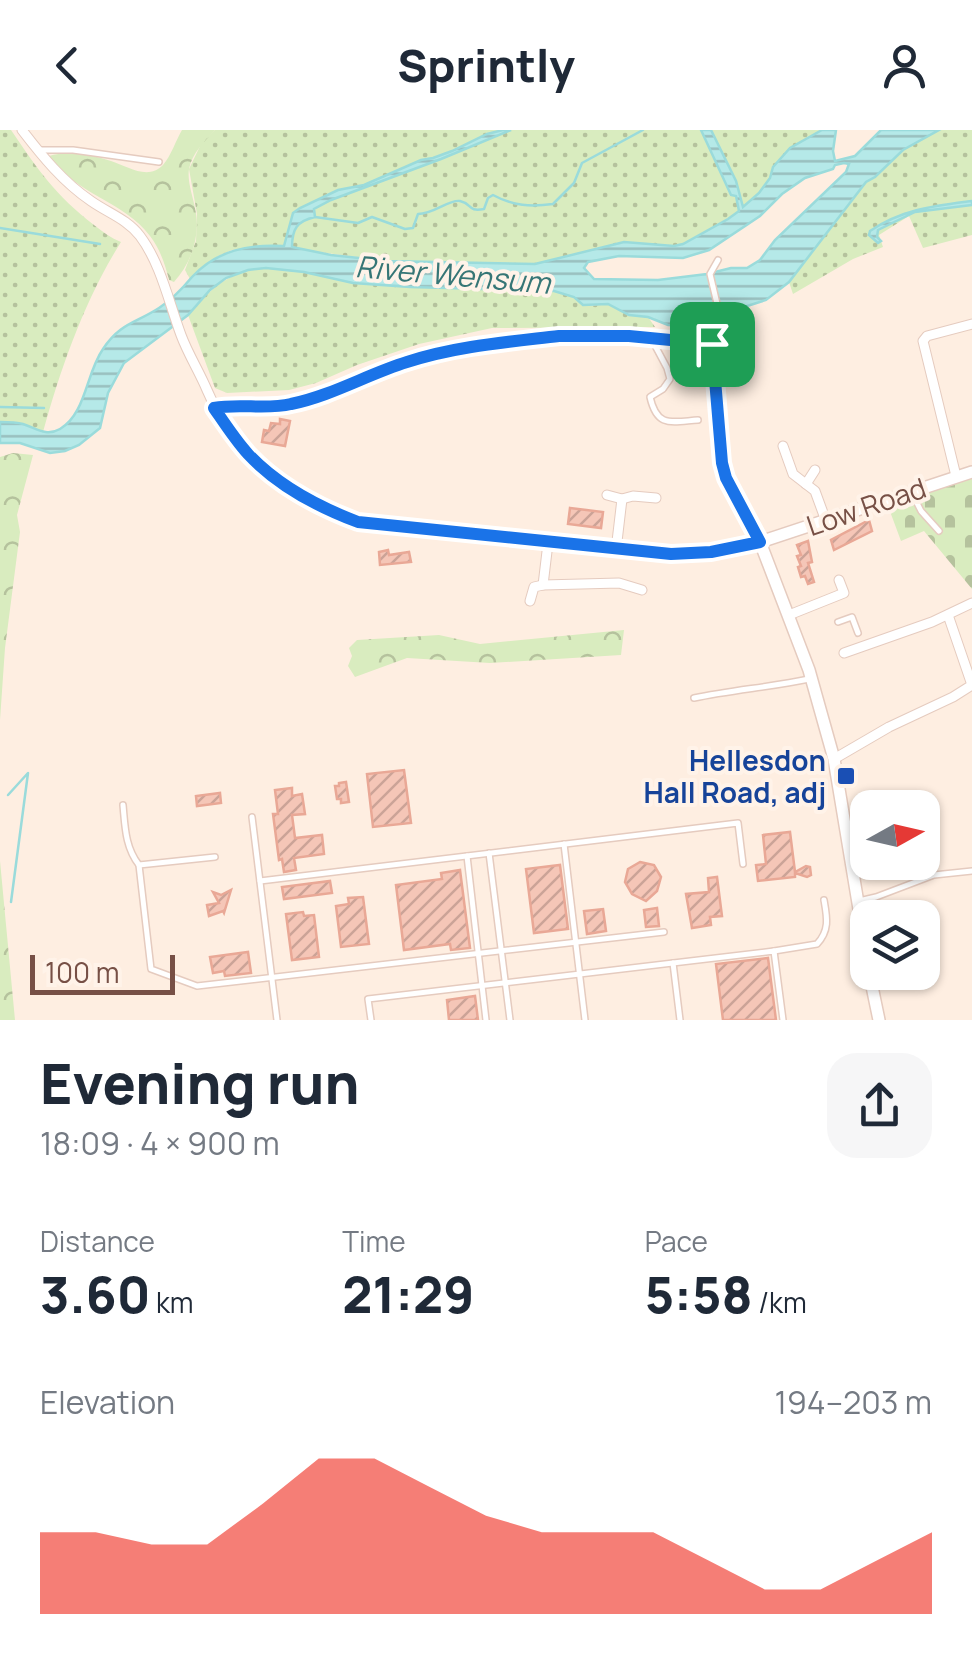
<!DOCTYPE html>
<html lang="en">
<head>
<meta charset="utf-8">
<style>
  :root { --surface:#fff; --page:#f6f6f7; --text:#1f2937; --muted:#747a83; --accent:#f1483d }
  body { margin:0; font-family:Manrope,sans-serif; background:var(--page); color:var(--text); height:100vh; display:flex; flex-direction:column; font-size:38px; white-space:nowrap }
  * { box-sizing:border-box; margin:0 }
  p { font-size:32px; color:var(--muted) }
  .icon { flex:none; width:55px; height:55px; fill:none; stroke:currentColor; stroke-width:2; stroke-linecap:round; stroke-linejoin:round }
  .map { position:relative; height:890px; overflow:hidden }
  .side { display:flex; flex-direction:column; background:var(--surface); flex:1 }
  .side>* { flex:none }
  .needle { width:65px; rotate:82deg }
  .tools { position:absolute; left:850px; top:660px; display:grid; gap:20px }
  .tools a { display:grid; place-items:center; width:90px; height:90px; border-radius:20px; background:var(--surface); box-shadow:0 2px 8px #0004; font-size:50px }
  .scale { position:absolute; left:30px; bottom:25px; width:145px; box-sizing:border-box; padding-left:10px; border:5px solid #775046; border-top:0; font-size:28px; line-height:35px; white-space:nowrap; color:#775046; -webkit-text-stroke:8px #fff3e9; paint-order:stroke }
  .pin { position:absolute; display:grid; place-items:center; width:85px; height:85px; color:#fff; margin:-42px; border-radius:20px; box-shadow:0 5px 15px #0006 }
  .round { display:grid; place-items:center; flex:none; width:105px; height:105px; border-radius:30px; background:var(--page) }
  .overview { display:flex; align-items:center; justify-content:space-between; height:170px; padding:0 40px }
  h1 { font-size:55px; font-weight:800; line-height:75px }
  .stats { display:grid; grid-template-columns:repeat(3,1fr); gap:15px; height:170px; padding:10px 40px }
  .stats div { display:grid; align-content:center }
  .stats b { font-size:50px; font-weight:800 }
  .stats small { font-size:28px; font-weight:400 }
  .stats p { font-size:28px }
  .chart { height:280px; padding:20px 40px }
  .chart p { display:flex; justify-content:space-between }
  .chart svg { width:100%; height:180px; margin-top:10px; fill:var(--accent); opacity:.7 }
  header { display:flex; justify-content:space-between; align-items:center; height:130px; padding:0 40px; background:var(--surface); font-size:45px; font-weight:800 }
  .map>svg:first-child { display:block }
  .grass { fill:url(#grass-dots) }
  .forest { fill:url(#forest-crowns) }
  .cemetery { fill:url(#cemetery-stones) }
  .water { fill:url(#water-rules); stroke:#9adbdb; stroke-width:2.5; fill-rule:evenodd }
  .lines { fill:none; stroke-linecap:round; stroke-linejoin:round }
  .stream { stroke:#9adbdb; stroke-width:2.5 }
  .building { fill:url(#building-hatch); stroke:#e9a896; stroke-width:2.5 }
  .service-casing { stroke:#e5cbbf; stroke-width:8 }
  .minor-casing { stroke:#e5cbbf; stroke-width:11 }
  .tertiary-casing { stroke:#e5cbbf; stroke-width:14 }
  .service { stroke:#fff; stroke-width:5 }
  .minor { stroke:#fff; stroke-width:9 }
  .tertiary { stroke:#fff; stroke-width:11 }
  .route-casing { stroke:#fff; stroke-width:20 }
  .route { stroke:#1a73e8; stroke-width:12 }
  .transit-dot { fill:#1a4fb4; stroke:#fff3e9; stroke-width:4 }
  .labels { text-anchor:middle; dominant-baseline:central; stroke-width:8; stroke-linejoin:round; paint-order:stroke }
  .street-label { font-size:28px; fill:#775046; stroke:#fff3e9 }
  .transit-label { font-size:28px; font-weight:bold; fill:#164399; stroke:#fff3e9; text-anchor:end }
  .water-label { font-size:30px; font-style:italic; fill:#367676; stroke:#fff3e9 }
</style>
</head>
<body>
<header><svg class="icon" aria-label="back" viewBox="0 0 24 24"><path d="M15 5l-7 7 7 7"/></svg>Sprintly<svg class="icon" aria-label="person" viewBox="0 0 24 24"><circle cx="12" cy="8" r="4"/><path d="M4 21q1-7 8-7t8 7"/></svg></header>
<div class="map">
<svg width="972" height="890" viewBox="0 0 972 890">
  <defs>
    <pattern id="grass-dots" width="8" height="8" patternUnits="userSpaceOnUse" patternTransform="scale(2.5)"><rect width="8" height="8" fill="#d9ecbf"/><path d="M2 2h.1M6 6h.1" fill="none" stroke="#b5c29d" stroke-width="1.8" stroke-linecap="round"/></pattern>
    <pattern id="forest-crowns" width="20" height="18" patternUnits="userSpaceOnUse" patternTransform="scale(2.5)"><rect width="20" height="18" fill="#d9ecbf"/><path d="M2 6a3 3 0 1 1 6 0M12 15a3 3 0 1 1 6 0" fill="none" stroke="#b5c29d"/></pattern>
    <pattern id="cemetery-stones" width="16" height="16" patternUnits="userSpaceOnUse" patternTransform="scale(2.5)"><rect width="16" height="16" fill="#d9ecbf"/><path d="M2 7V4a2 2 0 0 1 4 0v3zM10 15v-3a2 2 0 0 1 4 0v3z" fill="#b5c29d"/></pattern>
    <pattern id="water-rules" width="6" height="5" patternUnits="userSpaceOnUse" patternTransform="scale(2.5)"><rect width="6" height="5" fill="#b5e9e8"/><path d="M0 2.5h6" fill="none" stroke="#98bfbe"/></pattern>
    <pattern id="building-hatch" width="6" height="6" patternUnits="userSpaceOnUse" patternTransform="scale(2.5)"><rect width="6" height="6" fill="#f5c6b7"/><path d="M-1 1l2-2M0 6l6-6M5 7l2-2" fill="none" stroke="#cba397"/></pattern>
  </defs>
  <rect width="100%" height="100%" fill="#feeee1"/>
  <g class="grass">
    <path d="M0 0H11C38 40 55 65 94 95 103 102 111 108 121 112 85 169 61 237 43 302L20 293 0 292Z"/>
    <polygon points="215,0 822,0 790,18 773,37 770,48 759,63 743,78 740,64 739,81 736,84 683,114 674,116 624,112 535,134 387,131 266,115 232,120 218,126 190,149 185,140 196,111 197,84 189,39 202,12"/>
    <polygon points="939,0 972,0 972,105 923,118 909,86 879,105 883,117 853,129 793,164 789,152 866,52 875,47 903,20"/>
    <path d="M266 138 304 142 353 153 410 157 554 161 574 167 579 172 589 176 608 174 629 185 648 187 655 197 492 198 419 214 357 235 316 253 289 260 227 263 215 258 188 185C213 157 227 142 266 138Z"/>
  </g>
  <g class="forest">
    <path d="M182 0H215C205 11 192 23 189 39 187 51 193 67 195 78 201 105 192 132 174 152L169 150C165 134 160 119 150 106 124 71 76 65 49 26 68 20 92 25 111 31 127 36 148 51 163 35 171 26 176 10 182 0Z"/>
    <polygon points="13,323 33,325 17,385 20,402 5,518 0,590 0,327"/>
    <polygon points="624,500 621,525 490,533 407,528 355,547 348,536 352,526 349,518 357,510 439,505 480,514"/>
    <polygon points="0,731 15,890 0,890"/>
  </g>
  <polygon class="cemetery" points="972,347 972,459 924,401 901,411 888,376"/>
  <g class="water">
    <path d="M503 0H511L441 29 331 70 314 79 315 87C297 91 292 99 292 117L331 125 387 131 535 134 624 112 674 116 683 114 728 89 739 81 736 66 731 65 701 0H711L736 51 743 77 759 63 770 48 773 37 790 18 822 0H836L833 21 835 31 855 26 881 0H939L903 20 875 47 866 52 789 152 766 170 722 184 719 192 691 196 668 195 648 187 629 185 608 174 583 175 574 167 554 161 410 157 353 153 304 142 266 138 248 140 226 148 210 160 188 185 124 233 108 263 100 298 79 315 65 321 50 323 20 313H0V292C8 292 16 292 23 294 36 298 46 307 60 299 86 284 86 243 103 219 120 193 136 193 159 178 173 169 182 159 192 147 217 120 249 114 284 116L293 83 300 78 338 60 364 55 421 30 433 28 452 21 487 4ZM844 33 849 34 846 42 775 110 760 130 747 138H731L707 144 658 150 594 149 584 138 588 132 619 126 683 128 709 120 760 86 782 64 805 48 833 39 835 35Z"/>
    <path d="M972 71V75L915 82 878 100 877 107 881 111 878 113 869 105 870 101C903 79 934 76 972 71Z"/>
  </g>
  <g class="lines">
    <g class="stream">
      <path d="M315 87 358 93 372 87 405 99 413 98 418 84C434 84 449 69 460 71 473 74 467 82 484 79L488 68 493 65C513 76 531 77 553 74L574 53 582 33 643 0"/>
      <polyline points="0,98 100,114"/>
      <polyline points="0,277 44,278"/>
      <polyline points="8,665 28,643 11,772"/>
    </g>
  </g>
  <g class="building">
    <polygon points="280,289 290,291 285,316 262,312 264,300 269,301 271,293 280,294"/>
    <polygon points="570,378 603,382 601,398 568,394"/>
    <polygon points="869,390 872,401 834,420 831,410"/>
    <polygon points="808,411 812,432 808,433 814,452 808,454 805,446 801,447 798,437 801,436 797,426 801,425 797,415"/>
    <polygon points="388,420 389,425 409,422 411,432 380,435 379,422"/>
    <polygon points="404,640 411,693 373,697 367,644"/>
    <polygon points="346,652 349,672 341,673 341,669 337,669 335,656 339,656 339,653"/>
    <polygon points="292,658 292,666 302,664 305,684 292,685 295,708 322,705 324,724 294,728 296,740 284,742 282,729 279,730 273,684 278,684 275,660"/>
    <polygon points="220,663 221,673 197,676 196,666"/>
    <polygon points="790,702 795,742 806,736 810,737 811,745 807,747 795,743 795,747 758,751 756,735 766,734 763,705"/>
    <polygon points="640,732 654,735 661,747 657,761 646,771 632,764 625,752 628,739"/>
    <polygon points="560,735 568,799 534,803 526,739"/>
    <polygon points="460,740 470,818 451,820 450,814 404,820 396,755 442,749 441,743"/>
    <polygon points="717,747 722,786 710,787 711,795 692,798 686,764 709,762 708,748"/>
    <polygon points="330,751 332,763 284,769 282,757"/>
    <polygon points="231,760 224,783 223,781 209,786 207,775 219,773 213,762 221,765"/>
    <polygon points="363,767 369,814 341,817 336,776 349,774 348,768"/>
    <polygon points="657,778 659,796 646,797 644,780"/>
    <polygon points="603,779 606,801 587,804 584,781"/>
    <polygon points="303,782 304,786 314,785 319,827 292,830 286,784"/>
    <polygon points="248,822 251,843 225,846 224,841 213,843 210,827"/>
    <polygon points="768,828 776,890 723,890 716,834"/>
    <polygon points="475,866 478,890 449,890 447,870"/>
  </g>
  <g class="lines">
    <defs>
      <g id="service">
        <polyline points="41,20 73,20 159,32"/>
        <path d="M651 208 667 238 670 249 663 259 650 267C657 298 671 292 698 290"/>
        <polyline points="712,214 721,205 719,182 710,144 718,130"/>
        <polyline points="912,363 921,381 939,401"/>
        <polyline points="838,492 852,487 858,503"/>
        <path d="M694 568C732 560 771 557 809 549"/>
        <path d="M123 675C125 696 125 717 139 735"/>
        <polyline points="252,687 277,890"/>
        <polyline points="564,714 585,890"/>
        <polyline points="489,723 510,890"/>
        <polyline points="467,726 486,890"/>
        <polyline points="215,727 139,735 151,839 197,856 664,802"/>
        <polyline points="260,751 738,693 743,734"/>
        <polyline points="859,771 876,767 934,745 972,741"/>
        <path d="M774 821 817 814C830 800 827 787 824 770"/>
        <polyline points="673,833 680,890"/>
        <polyline points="371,890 368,869 774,821 783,890"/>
      </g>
      <g id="minor">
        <path d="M22 0C42 26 63 52 91 71 108 83 127 89 140 106 161 134 169 173 181 205 188 224 199 241 207 260 235 325 293 368 358 392L649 423 691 425 760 412 737 371 726 348 723 333 712 214 706 211 629 206 559 207 480 216 431 225 406 232 310 270 287 275 214 278"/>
        <polyline points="783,316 793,344 815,361 826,391"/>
        <polyline points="956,346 923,211 927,206 972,194"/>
        <polyline points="806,354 815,340"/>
        <polyline points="607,365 622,369 616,420"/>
        <polyline points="622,369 633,366 656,368"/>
        <polyline points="543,455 548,413"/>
        <polyline points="530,471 534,457 543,455 619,453 642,460"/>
        <polyline points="789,485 844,463 839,450"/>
        <polyline points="844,523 932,492 972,473"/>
        <polyline points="834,629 889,597 953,567 972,555 948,485"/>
      </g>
      <g id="tertiary">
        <polyline points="868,833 834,629 809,540 760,412 972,342"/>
        <polyline points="869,842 879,890"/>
      </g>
    </defs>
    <use href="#service" class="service-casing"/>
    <use href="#minor" class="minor-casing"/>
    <use href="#tertiary" class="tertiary-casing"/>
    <use href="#service" class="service"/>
    <use href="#minor" class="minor"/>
    <use href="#tertiary" class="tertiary"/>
  </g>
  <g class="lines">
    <defs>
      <path id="route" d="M559 206H629L712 214 722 333 726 348 760 412 711 422 671 424 358 392C318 377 278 356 248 324 236 311 225 294 214 278 239 273 266 280 291 274 331 266 368 244 407 232 456 216 508 212 559 206Z"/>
    </defs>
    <use href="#route" class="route-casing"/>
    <use href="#route" class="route"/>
  </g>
  <rect class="transit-dot" x="836" y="636" width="20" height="20" rx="5"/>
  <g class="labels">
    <g class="street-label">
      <text transform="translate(866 376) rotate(-19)">Low Road</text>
    </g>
    <g class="transit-label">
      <text x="826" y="630">Hellesdon<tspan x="826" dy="32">Hall Road, adj</tspan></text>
    </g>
    <g class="water-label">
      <text transform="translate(453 144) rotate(5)">River Wensum</text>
    </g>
  </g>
</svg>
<div class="tools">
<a><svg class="needle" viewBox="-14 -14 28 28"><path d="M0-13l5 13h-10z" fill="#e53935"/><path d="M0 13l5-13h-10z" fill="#747a83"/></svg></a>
<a><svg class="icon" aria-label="layers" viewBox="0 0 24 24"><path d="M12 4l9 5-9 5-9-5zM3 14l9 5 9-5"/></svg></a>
</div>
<div class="scale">100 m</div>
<div class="pin" style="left:712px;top:214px;background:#1e9e55"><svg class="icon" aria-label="arrive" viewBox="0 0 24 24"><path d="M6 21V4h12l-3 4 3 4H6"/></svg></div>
</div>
<section class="side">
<div class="overview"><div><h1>Evening run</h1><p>18:09 · 4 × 900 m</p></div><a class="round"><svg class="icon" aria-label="share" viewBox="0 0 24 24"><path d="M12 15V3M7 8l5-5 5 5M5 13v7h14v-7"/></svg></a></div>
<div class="stats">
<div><p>Distance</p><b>3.60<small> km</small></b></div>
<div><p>Time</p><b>21:29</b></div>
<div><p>Pace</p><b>5:58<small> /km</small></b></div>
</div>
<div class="chart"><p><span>Elevation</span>194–203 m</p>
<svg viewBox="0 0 160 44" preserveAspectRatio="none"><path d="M0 44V24L10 24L20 27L30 27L40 17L50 6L60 6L70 13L80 20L90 24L100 24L110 24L120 31L130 38L140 38L150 31L160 24V44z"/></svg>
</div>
</section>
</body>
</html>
